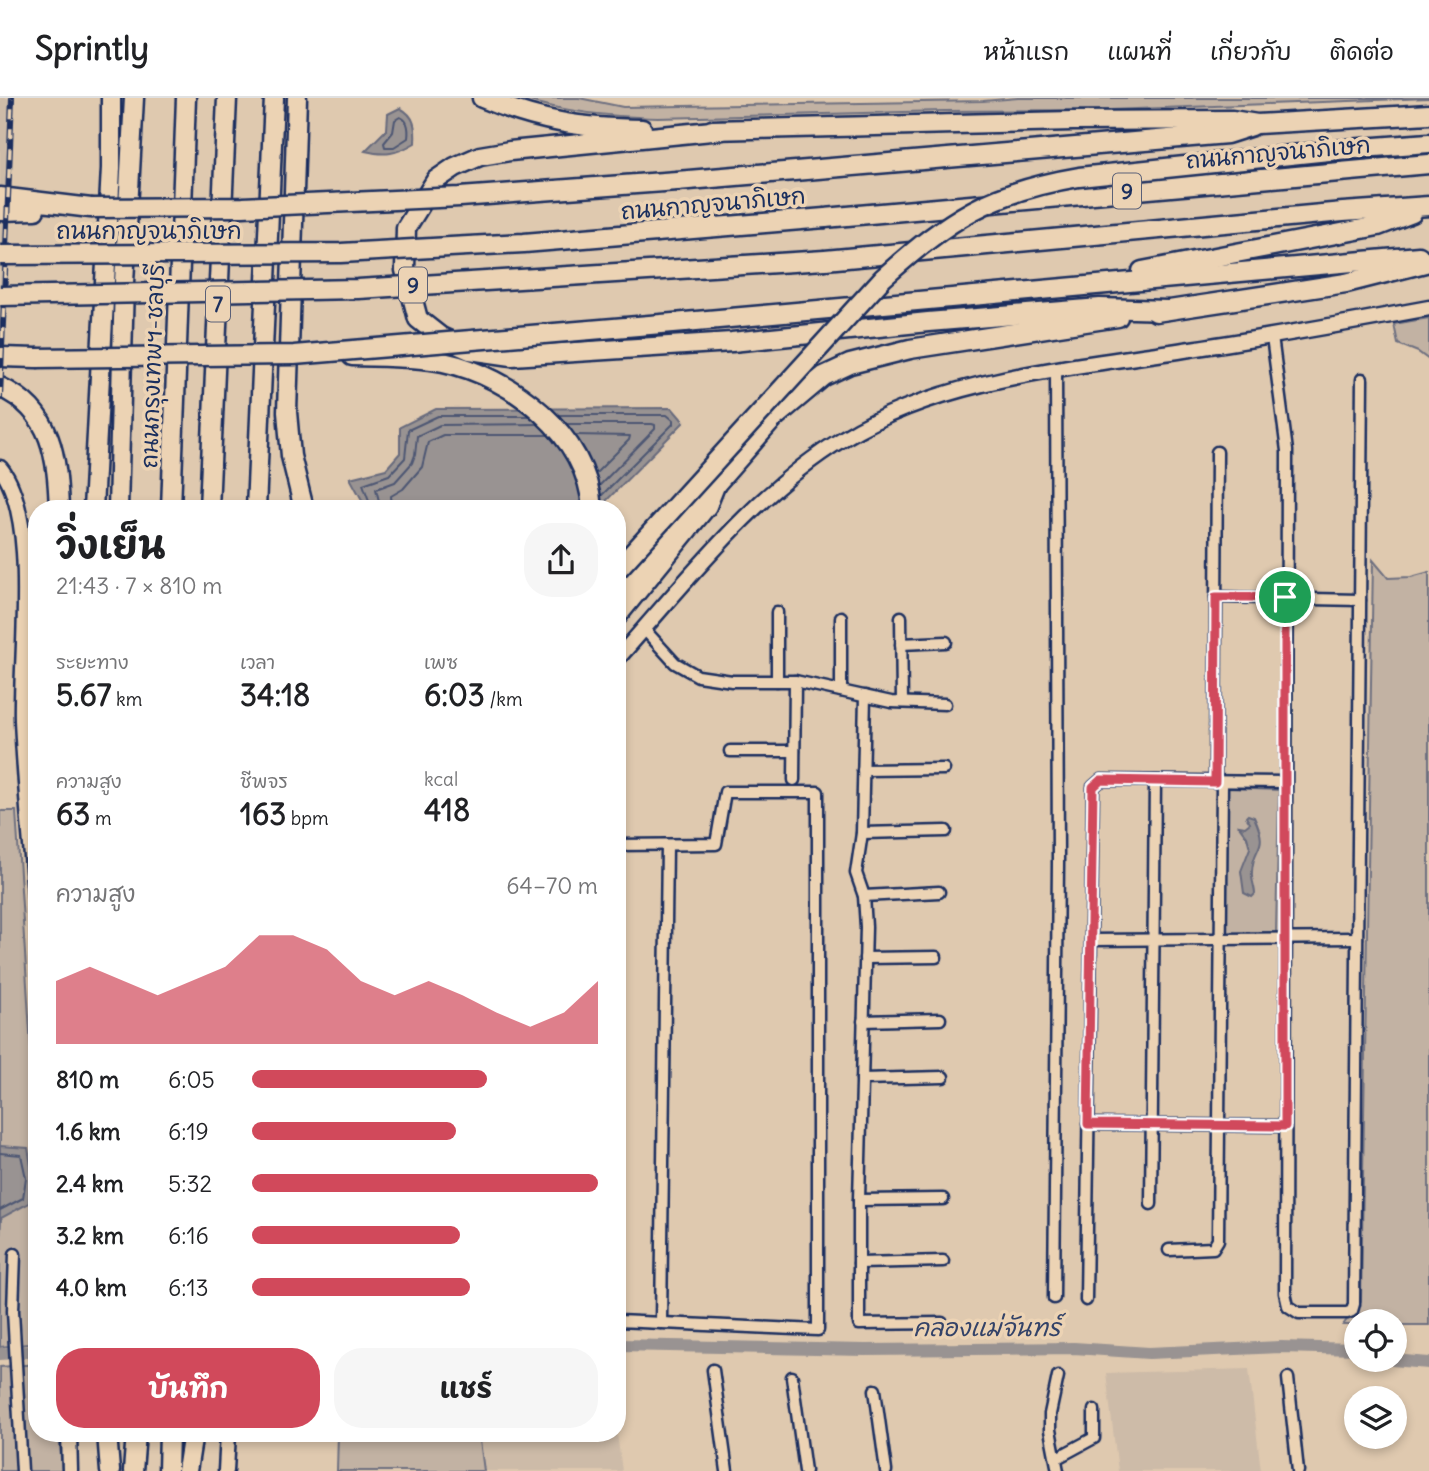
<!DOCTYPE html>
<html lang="th">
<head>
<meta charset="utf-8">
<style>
  :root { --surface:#fff; --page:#f6f6f6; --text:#202124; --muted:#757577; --line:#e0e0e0; --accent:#d1495b }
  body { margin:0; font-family:Delius,"Playpen Sans Thai",sans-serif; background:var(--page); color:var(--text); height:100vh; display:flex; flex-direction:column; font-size:26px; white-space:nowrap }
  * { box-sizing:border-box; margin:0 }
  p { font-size:23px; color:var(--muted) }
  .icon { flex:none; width:38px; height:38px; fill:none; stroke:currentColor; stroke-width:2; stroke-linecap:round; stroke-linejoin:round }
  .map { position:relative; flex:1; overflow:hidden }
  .drawer { position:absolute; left:28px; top:402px; width:598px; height:942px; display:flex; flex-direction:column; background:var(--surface); border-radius:28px; box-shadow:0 4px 10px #0003 }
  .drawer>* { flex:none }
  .fabs { position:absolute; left:1344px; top:1211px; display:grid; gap:14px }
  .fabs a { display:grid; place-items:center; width:63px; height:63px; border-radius:50%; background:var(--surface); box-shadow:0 4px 10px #0003; font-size:35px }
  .pin { position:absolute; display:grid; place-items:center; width:60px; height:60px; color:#fff; margin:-30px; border:4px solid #fff; border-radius:50%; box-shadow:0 2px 7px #0007 }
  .round { display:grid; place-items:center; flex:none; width:74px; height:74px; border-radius:28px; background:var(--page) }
  .overview { display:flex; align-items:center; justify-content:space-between; height:119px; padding:0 28px }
  h1 { font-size:38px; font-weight:700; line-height:52px }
  .stats { display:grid; grid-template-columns:repeat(3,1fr); gap:10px; height:119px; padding:7px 28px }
  .stats div { display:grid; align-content:center }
  .stats b { font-size:30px; font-weight:700 }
  .stats small { font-size:19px; font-weight:400 }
  .stats p { font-size:19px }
  .chart { height:196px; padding:14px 28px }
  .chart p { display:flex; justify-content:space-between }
  .chart svg { width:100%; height:126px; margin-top:7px; fill:var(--accent); opacity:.7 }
  .primary-button { display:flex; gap:14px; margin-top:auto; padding:14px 28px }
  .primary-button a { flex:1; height:80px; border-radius:28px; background:var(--accent); color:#fff; font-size:28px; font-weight:700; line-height:80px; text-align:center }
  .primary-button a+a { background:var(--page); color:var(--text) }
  ul { padding:0 28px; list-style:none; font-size:23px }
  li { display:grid; grid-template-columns:112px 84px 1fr; align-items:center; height:52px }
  li i { height:18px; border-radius:9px; background:var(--accent) }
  header { display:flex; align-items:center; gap:42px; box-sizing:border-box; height:98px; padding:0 35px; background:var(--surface); border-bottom:2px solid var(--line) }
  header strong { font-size:33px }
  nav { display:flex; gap:38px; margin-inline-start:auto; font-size:24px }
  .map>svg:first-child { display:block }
  .built { fill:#cdbba8 }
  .green { fill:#c2b2a3; stroke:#6e7080; stroke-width:2 }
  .water { fill:#999392; stroke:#676b7d; stroke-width:2 }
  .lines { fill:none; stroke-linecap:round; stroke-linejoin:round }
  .shore { stroke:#4d5773; stroke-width:2 }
  .canal { stroke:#999392; stroke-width:12 }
  .street-casing { stroke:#1b2f5e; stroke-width:15 }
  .secondary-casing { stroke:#1b2f5e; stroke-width:19 }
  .highway-casing { stroke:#1b2f5e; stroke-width:23 }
  .street { stroke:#ecd3b4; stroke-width:10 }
  .secondary { stroke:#ecd3b4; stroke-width:14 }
  .highway { stroke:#ecd3b4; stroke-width:18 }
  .rail-casing { stroke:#1b2f5e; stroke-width:6 }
  .rail { stroke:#ecd3b4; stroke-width:3.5; stroke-dasharray:10; stroke-linecap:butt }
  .highway-bridge-casing { stroke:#1b2f5e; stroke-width:23; stroke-linecap:butt }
  .highway-bridge { stroke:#ecd3b4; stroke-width:18 }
  .route-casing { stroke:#fff; stroke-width:14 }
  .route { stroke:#d1495b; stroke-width:9 }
  .labels { text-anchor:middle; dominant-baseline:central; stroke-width:7; stroke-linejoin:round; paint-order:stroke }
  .shield { fill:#ecd3b4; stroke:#5a6078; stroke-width:2 }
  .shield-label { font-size:21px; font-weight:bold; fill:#1b2f5e }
  .street-label { font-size:23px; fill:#1b2f5e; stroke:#ecd3b4 }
  .water-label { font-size:24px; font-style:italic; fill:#344368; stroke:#ecd3b4 }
</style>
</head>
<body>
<header>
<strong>Sprintly</strong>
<nav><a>หน้าแรก</a><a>แผนที่</a><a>เกี่ยวกับ</a><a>ติดต่อ</a></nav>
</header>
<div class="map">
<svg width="1429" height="1373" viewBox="0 0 1429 1373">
  <rect width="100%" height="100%" fill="#dfc9af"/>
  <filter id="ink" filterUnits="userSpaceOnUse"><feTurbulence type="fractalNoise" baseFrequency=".0143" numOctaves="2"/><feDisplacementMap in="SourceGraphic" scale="14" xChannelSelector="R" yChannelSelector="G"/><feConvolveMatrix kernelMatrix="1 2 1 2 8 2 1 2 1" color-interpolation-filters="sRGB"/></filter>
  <g filter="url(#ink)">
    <g class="built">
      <polygon points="0,0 12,0 0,306"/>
      <polygon points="1249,1271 1261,1373 1118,1373 1106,1275"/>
      <polygon points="479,1335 617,1335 622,1373 484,1373"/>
    </g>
    <g class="green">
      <path d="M521 0H579L623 9 983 3 1018 0H1429L1110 12 944 13 658 20C612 18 564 15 521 0Z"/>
      <polygon points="1429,220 1429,262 1418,254 1398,246 1394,226"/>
      <polygon points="1373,462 1388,480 1411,479 1429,474 1429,1227 1395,1227 1395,1223 1356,1223 1356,1227 1343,1227 1361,1203"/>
      <polygon points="1226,690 1279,692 1276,835 1225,835"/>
      <polygon points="0,713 16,713 37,1045 37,1245 0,1249"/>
      <polygon points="37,1266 37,1335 59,1335 62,1373 0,1373 0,1269"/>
      <polygon points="338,1335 479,1335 484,1373 337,1373"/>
    </g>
    <g class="water">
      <path d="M400 10C415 18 416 29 415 45 396 56 386 58 365 53L387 31 388 16Z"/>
      <polygon points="672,310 684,324 598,411 367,411 350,380 386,371 400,355 400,329 436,311"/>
      <path d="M1248 717 1254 719C1270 754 1253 745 1252 774 1251 782 1255 789 1255 796L1252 799 1244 795 1241 773 1250 750 1247 739 1239 728 1245 729 1250 725 1246 719Z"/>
      <polygon points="0,1048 28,1050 33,1080 29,1105 1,1120 0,1141"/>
    </g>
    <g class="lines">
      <g class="shore">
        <path d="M400 19C409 22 409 32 408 40L394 49H385L384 45 393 34 395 22Z"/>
        <polyline points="558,317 667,317 673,322 673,326 600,399"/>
        <polyline points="566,326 652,326 655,327 655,331 599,388"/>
        <polyline points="574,337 630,338 629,342 595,376"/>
        <polyline points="372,411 363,386 389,377 405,360 408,332 438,318 528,318"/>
        <polyline points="381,411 376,391 395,384 412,365 415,357 417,338 440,327 538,326"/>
        <polyline points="392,411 391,398 403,391 422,369 428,344 443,337 548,337"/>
        <polyline points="0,1055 21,1057 26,1080 23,1100 0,1112"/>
      </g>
      <g class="canal">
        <polyline points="618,1247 865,1252 1074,1250 1149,1255 1281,1249 1356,1251"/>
        <polyline points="0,1256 37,1253"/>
        <polyline points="1392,1262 1429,1265"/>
      </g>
      <defs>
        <g id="street">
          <polyline points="1272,239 1287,353 1285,1195 1288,1208 1299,1215 1347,1215 1352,1213 1354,1206 1362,281"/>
          <polyline points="1216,499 1360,502"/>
          <polyline points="841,519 841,593"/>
          <polyline points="901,519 902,604"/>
          <polyline points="644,531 675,565 698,578 732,583 795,583 891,604 945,606"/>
          <polyline points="901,546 946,544"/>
          <polyline points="777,583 777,514"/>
          <polyline points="865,598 862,735 856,775 864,798 866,829 859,1102 859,1226 942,1225"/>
          <polyline points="730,653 794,653"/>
          <polyline points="863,672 944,671"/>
          <polyline points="794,682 795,583"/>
          <polyline points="1215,684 1217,354"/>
          <polyline points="862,735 946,733"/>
          <polyline points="618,747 716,746 725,694 818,694 818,1232 618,1223"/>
          <polyline points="864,798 939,794"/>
          <polyline points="1091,842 1357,840"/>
          <polyline points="865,860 936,859"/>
          <polyline points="863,923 940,921"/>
          <polyline points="862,981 943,979"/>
          <polyline points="1088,1026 1285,1028"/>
          <polyline points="859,1102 943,1101"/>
          <polyline points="1151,1106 1155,683"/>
          <polyline points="1169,1152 1213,1150 1218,1142 1222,684"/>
          <polyline points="15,1156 13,1213 22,1373"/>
          <polyline points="859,1165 943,1163"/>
          <polyline points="1054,1200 1058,764 1056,271"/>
          <polyline points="1086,1202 1093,689 1101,682 1285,684"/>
          <polyline points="661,1225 667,747"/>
          <polyline points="713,1272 727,1373"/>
          <polyline points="792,1279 805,1373"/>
          <polyline points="1288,1280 1298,1373"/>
          <polyline points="875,1292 886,1373"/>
          <polyline points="1057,1360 1094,1340 1094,1312"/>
          <polyline points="1058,1373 1050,1332 1050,1316 1058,1278"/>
        </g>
        <g id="secondary">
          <path d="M0 370C40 419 20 558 22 622 25 688 32 754 37 819"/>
          <path d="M618 560C687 483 754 395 844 340 941 280 1074 269 1184 252 1266 240 1348 225 1429 210"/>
          <polyline points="69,1335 70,1373"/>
          <polyline points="226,1373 228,1335"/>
        </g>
        <g id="highway">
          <polyline points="297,0 287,314 291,358 304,411"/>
          <path d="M482 0C539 24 581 30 642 31"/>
          <polyline points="712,32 1073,23 1232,22 1257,26 1429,16"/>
          <polyline points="722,32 510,53 480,58 455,69 436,82 406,130 405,172 418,221 441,239 470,252 512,258 732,244 928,224 1100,210 1167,212"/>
          <polyline points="1348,51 1429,45"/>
          <polyline points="677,83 1227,36 1252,28"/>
          <polyline points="0,99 91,110"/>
          <polyline points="0,113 35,112"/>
          <polyline points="825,120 1429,66"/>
          <polyline points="825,162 1343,114 1429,108"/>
          <polyline points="1142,173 1378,128 1412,115"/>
          <polyline points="1156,214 1346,185 1429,164"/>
          <polyline points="685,224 1419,158"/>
          <path d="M352 258C382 259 414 258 443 264 511 278 588 337 592 411"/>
          <polyline points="0,259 37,260"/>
          <path d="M0 289C53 313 57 360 59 411"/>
          <polyline points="93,411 111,70 111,0"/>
          <polyline points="118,411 124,185 134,0"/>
          <polyline points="171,411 186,0"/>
          <polyline points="209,411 227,0"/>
          <polyline points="256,411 274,0"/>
          <polyline points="618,491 677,421 703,394 717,385 774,320 824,278 850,266 910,251 1118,219"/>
          <polyline points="618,517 707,408 715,388"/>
          <polyline points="107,1335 110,1373"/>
          <polyline points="133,1373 136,1335"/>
          <polyline points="168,1373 169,1335"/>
          <polyline points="187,1373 193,1335"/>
        </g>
      </defs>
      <use href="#street" class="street-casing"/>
      <use href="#secondary" class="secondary-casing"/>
      <use href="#highway" class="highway-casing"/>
      <use href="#street" class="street"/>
      <use href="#secondary" class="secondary"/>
      <use href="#highway" class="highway"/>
      <defs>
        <polyline id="rail" points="0,300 12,0"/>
      </defs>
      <use href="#rail" class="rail-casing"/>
      <use href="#rail" class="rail"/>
      <defs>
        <g id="highway-bridge">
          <polyline points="91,110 243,109 460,99 677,83"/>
          <polyline points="0,157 341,155 524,145 825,120"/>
          <polyline points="0,198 358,191 825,162"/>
          <polyline points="37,260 294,257 685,224"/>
          <path d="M618 471 883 180C950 120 990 94 1079 79L1348 51"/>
        </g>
      </defs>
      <use href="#highway-bridge" class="highway-bridge-casing"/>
      <use href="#highway-bridge" class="highway-bridge"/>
    </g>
  </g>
  <g class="lines" filter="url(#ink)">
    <defs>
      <polygon id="route" points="1216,499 1285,499 1285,1028 1088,1026 1093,689 1101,682 1215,684"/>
    </defs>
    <use href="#route" class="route-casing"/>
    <use href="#route" class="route"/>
  </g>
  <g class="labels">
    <g class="shield">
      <rect x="1113" y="75.5" width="28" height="35" rx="5"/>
      <rect x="399" y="169.5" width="28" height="35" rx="5"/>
      <rect x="206" y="188.5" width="24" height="35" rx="5"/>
    </g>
    <g class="shield-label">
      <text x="1127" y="93">9</text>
      <text x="413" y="187">9</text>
      <text x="218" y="206">7</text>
    </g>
    <g class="street-label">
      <text transform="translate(1278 54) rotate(-5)">ถนนกาญจนาภิเษก</text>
      <text transform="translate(713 105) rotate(-5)">ถนนกาญจนาภิเษก</text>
      <text x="149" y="132">ถนนกาญจนาภิเษก</text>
      <text transform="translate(152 268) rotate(-88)">ถนนกรุงเทพฯ-ชลบุรี</text>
    </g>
    <g class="water-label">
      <text x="987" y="1229">คลองแม่จันทร์</text>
    </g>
  </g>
</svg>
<div class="fabs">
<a><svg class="icon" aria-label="locate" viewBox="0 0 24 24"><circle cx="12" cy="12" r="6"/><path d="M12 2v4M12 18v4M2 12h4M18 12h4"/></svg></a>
<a><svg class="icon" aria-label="layers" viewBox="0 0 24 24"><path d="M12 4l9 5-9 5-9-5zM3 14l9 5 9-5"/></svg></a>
</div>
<div class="pin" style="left:1285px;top:499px;background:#1e9e55"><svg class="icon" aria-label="arrive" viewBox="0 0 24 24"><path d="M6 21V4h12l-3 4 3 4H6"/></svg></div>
<section class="drawer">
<div class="overview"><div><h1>วิ่งเย็น</h1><p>21:43 · 7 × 810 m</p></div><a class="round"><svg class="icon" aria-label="share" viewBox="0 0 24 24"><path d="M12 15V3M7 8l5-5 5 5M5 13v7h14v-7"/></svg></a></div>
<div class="stats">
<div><p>ระยะทาง</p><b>5.67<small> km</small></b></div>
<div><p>เวลา</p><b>34:18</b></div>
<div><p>เพซ</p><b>6:03<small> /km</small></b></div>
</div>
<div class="stats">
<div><p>ความสูง</p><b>63<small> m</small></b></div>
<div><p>ชีพจร</p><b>163<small> bpm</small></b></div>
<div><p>kcal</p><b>418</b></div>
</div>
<div class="chart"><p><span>ความสูง</span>64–70 m</p>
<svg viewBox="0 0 160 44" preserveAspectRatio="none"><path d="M0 44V22L10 17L20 22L30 27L40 22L50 17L60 6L70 6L80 11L90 22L100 27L110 22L120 27L130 33L140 38L150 33L160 22V44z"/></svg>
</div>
<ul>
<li><b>810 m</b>6:05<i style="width:68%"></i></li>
<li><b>1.6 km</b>6:19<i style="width:59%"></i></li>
<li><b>2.4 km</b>5:32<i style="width:100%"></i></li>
<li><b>3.2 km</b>6:16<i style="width:60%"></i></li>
<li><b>4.0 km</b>6:13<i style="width:63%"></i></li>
</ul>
<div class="primary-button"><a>บันทึก</a><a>แชร์</a></div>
</section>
</div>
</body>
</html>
